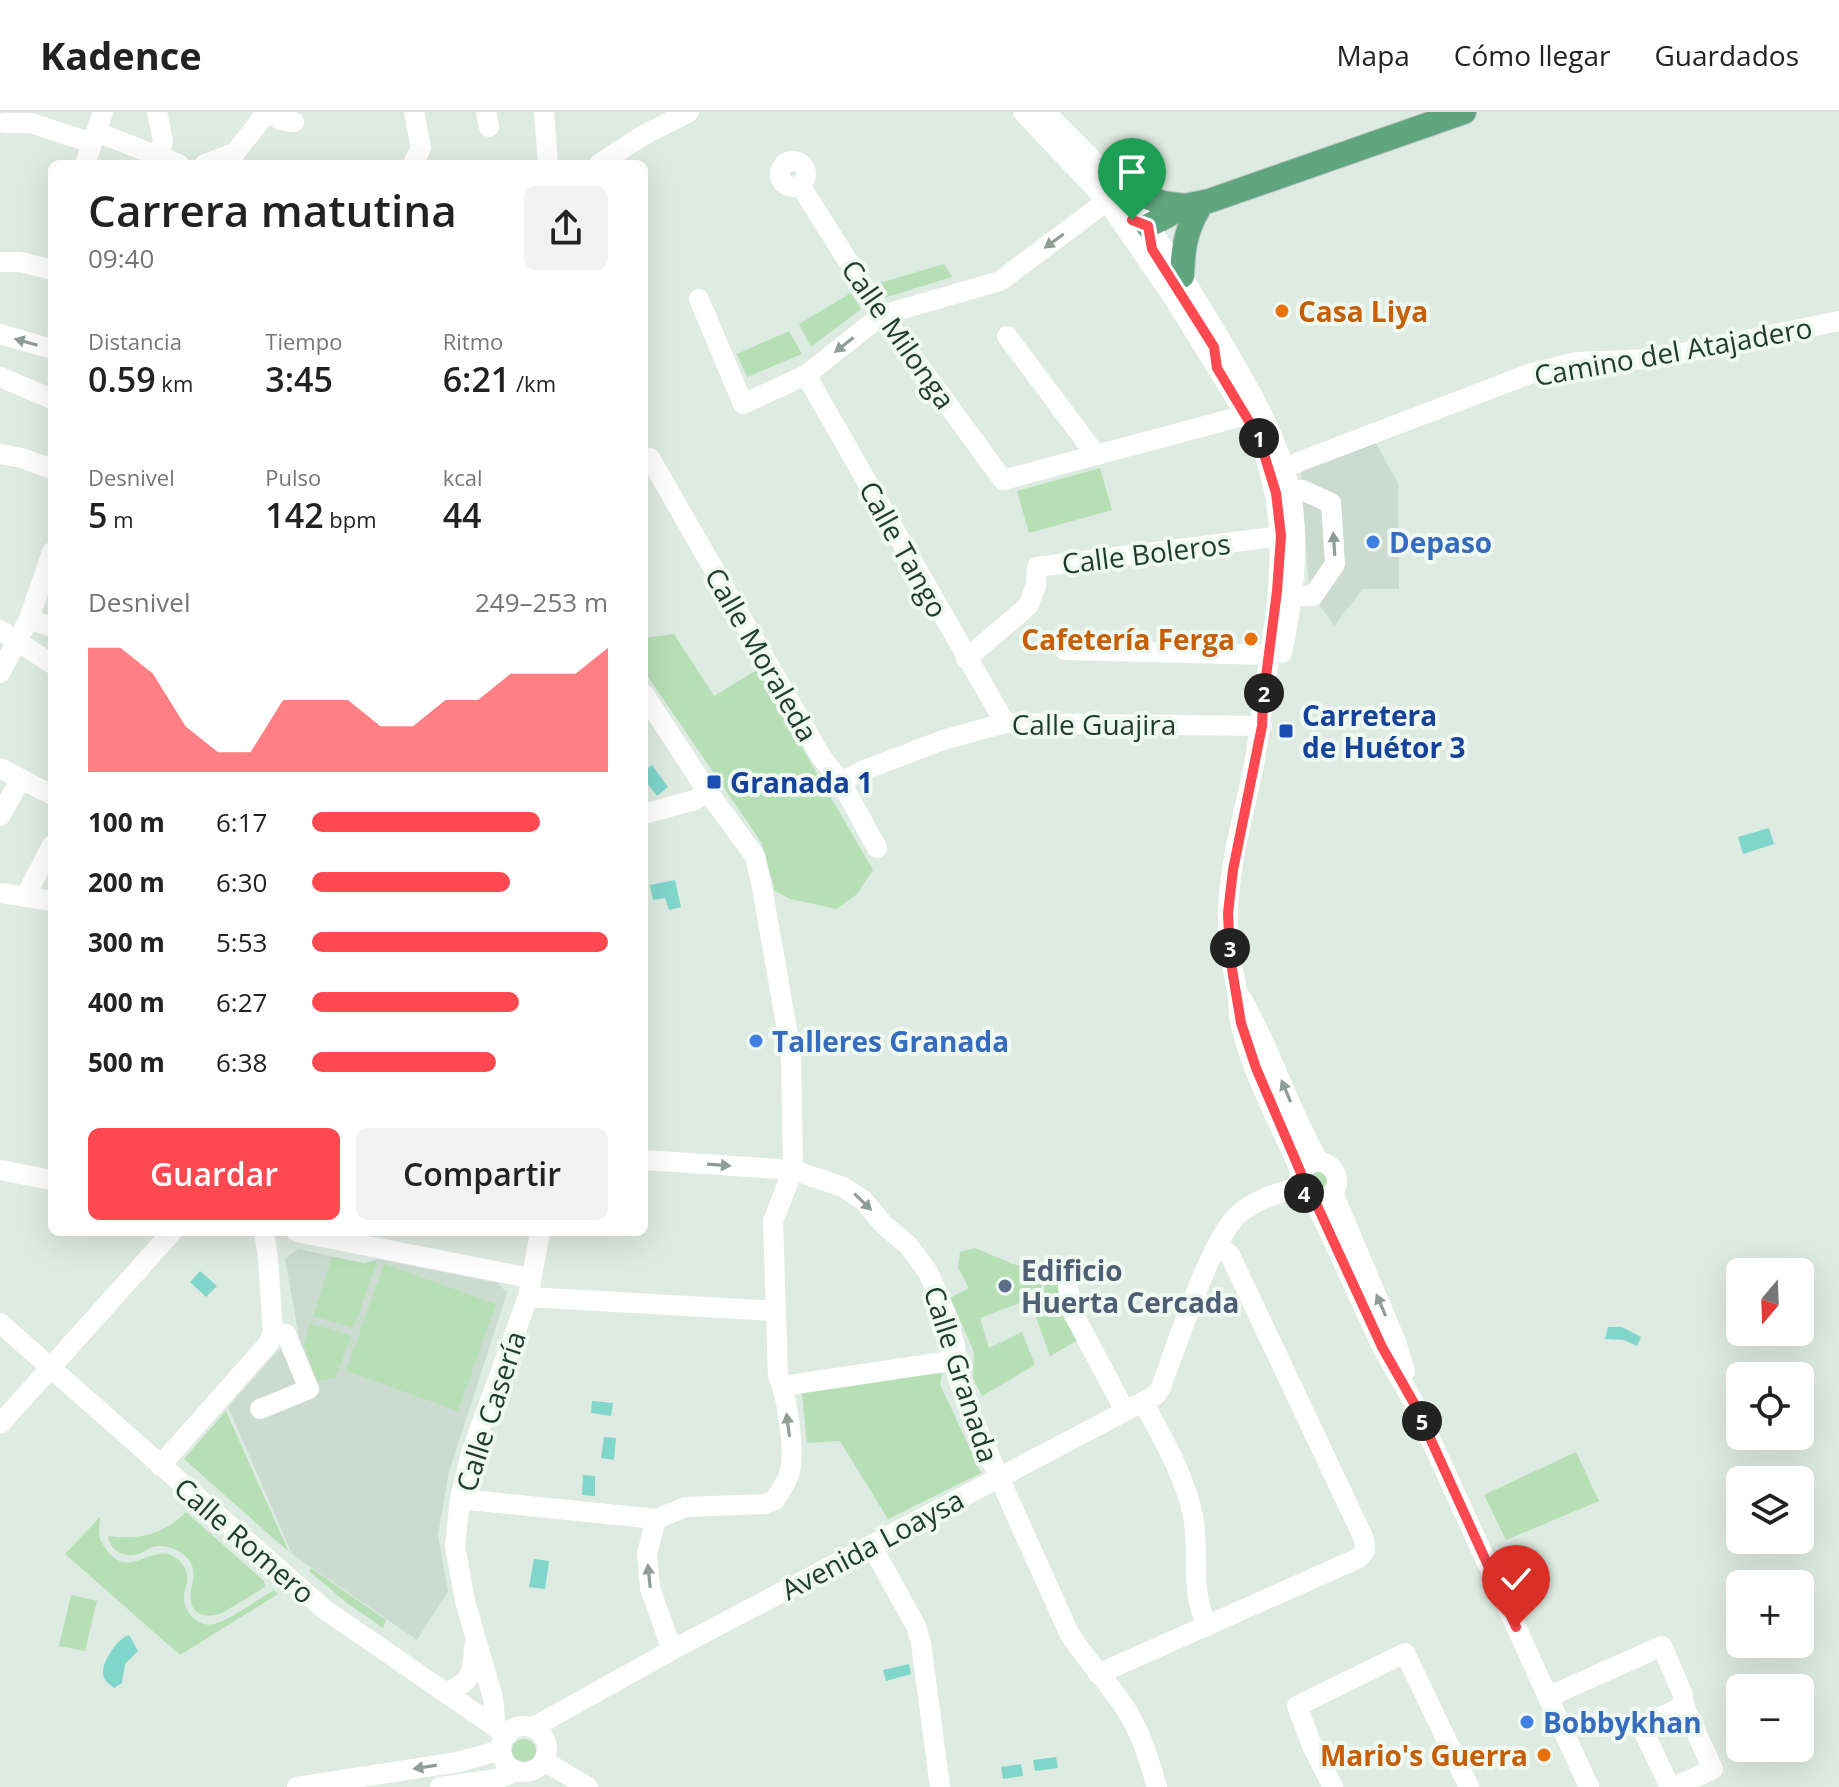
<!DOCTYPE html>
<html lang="es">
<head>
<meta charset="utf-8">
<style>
  :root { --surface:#fff; --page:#f2f2f2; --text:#222; --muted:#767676; --line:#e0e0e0; --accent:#fe4951 }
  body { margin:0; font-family:"Open Sans",sans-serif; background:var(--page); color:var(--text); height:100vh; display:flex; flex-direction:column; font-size:30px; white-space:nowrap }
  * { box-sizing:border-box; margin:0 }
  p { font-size:26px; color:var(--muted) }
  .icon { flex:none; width:44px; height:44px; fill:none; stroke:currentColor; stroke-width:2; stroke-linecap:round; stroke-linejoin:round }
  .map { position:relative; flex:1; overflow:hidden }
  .side { position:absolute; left:48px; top:48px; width:600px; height:1076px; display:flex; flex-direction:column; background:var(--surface); border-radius:12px; box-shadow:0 8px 32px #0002 }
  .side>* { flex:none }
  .needle { width:52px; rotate:199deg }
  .fabs { position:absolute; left:1726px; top:1146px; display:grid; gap:16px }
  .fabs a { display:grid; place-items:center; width:88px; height:88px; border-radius:12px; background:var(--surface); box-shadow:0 8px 32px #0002; font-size:40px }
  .pin { position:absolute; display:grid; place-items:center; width:68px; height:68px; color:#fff; margin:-82px -34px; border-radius:50% 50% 50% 0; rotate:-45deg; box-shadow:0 0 8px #0007 }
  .pin .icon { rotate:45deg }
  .km { position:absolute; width:40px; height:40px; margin:-20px; border-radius:50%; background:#222; color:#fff; font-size:22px; line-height:40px; text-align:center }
  .round { display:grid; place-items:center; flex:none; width:84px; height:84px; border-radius:12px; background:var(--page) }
  .head { display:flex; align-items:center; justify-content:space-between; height:136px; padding:0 40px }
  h1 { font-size:44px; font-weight:600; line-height:60px }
  .figures { display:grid; grid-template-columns:repeat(3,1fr); gap:12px; height:136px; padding:8px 40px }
  .figures div { display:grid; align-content:center }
  .figures b { font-size:34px; font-weight:600 }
  .figures small { font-size:22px; font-weight:400 }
  .figures p { font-size:22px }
  .chart { height:224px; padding:16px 40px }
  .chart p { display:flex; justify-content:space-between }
  .chart svg { width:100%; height:144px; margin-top:8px; fill:var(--accent); opacity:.7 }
  .primary-button { display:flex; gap:16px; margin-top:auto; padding:16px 40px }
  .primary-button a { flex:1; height:92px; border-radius:12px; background:var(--accent); color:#fff; font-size:32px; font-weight:600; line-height:92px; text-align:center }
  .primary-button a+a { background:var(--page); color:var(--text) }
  ul { padding:0 40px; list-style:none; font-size:26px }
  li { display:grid; grid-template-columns:128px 96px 1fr; align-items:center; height:60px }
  li i { height:20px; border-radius:10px; background:var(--accent) }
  header { display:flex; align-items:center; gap:48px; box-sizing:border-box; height:112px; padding:0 40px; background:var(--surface); border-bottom:2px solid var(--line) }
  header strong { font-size:38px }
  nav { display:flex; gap:44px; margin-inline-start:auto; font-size:28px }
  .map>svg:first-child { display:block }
  .built { fill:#ccdbd0 }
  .green { fill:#b6dfb5 }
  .water { fill:#81d6cb }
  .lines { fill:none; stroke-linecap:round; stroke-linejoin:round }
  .major-casing { stroke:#c0c8c4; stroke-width:26 }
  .minor { stroke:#fff; stroke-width:20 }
  .major { stroke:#5fa57f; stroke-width:24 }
  .oneway { fill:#8e9e96 }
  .route-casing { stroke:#fff; stroke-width:16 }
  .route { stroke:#fe4951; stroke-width:10 }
  .food-dot { fill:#e8710a; stroke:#eff8f1; stroke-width:3 }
  .shop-dot { fill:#3f7fe0; stroke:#eff8f1; stroke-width:3 }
  .transit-dot { fill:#1a4fb4; stroke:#eff8f1; stroke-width:3 }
  .service-dot { fill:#5c6f8a; stroke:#eff8f1; stroke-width:3 }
  .labels { text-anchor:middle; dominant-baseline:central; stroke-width:8; stroke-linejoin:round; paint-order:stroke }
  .food-label { font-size:28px; font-weight:bold; fill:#c56008; stroke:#eff8f1; text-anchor:end }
  .street-label { font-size:28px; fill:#1e3c2c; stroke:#eff8f1 }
  .shop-label { font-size:28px; font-weight:bold; fill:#366cbe; stroke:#eff8f1; text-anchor:start }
  .transit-label { font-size:28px; font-weight:bold; fill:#164399; stroke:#eff8f1; text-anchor:start }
  .service-label { font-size:28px; font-weight:bold; fill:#4e5e75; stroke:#eff8f1; text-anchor:start }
</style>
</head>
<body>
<header>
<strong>Kadence</strong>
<nav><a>Mapa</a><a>Cómo llegar</a><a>Guardados</a></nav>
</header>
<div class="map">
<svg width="1839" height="1675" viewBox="0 0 1839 1675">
  <rect width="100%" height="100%" fill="#deebe2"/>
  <g class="built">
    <polygon points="1375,330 1398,371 1399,477 1363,477 1334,514 1309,477 1301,359"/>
    <polygon points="298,1137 364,1151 378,1147 498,1171 507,1181 449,1360 438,1423 448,1479 417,1528 292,1442 228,1295 285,1231 299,1225 285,1147"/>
  </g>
  <g class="green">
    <polygon points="944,152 952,165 884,186 876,172"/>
    <polygon points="851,181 861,197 811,235 799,212"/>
    <polygon points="789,219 802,242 747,265 737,242"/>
    <polygon points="1100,356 1112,398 1029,421 1017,379"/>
    <polygon points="674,522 714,584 757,558 873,758 857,782 837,797 790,787 775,779 761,730 644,559 644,526"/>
    <circle cx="1319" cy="1068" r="10"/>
    <polygon points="975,1136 1013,1152 1044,1159 1040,1183 980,1206 989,1236 1022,1220 1035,1253 982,1284 973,1266 974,1240 950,1186 969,1176 958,1156 960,1140"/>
    <polygon points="332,1145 365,1152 377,1148 354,1216 313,1204"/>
    <polygon points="384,1152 496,1192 458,1299 346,1259"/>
    <polygon points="1049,1163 1060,1166 1078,1228 1050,1244 1030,1189 1041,1186"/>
    <polygon points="310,1211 351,1224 336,1265 317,1270 304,1233"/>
    <polygon points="944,1252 940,1272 981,1361 888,1407 840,1329 807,1331 801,1272"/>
    <polygon points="226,1299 289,1440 184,1347"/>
    <polygon points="1576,1340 1599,1389 1506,1428 1484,1383"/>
    <path d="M186 1400 264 1469 265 1475 222 1501C210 1506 193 1505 191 1489 188 1472 203 1459 183 1442 175 1436 162 1432 153 1435 148 1436 145 1439 141 1441 126 1447 110 1440 108 1424 140 1428 163 1423 186 1400Z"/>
    <path d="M100 1405 99 1425C124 1477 148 1431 173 1444 180 1448 186 1455 187 1463 188 1470 185 1476 184 1482 182 1498 197 1516 214 1512 231 1508 258 1487 274 1478L278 1482 180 1543 65 1442Z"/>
    <polygon points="311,1456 386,1508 383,1516 347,1491 309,1459"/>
    <polygon points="71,1483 97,1489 85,1539 59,1534"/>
    <circle cx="524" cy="1639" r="12"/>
  </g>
  <g class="water">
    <polygon points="652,653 668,675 657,684 644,667 644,659"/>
    <polygon points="1769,716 1774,732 1743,742 1738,725"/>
    <polygon points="675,768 681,795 669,798 665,786 653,788 650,773"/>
    <polygon points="200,1159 217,1174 206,1185 190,1170"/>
    <polygon points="1608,1215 1622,1215 1641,1225 1637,1234 1624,1228 1605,1227"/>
    <polygon points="592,1289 613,1291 611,1304 591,1301"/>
    <polygon points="604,1325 616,1326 614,1348 601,1346"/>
    <polygon points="583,1363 595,1364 595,1384 582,1383"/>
    <polygon points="534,1447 549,1449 545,1477 529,1475"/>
    <path d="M129 1523 138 1539 125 1552 122 1571 114 1576C111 1573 106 1570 104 1566 98 1555 117 1526 129 1523Z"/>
    <polygon points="909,1552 911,1562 886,1569 883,1558"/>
    <polygon points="1056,1645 1058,1656 1035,1659 1033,1648"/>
    <polygon points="1021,1652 1023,1664 1003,1667 1001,1655"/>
  </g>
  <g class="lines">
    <defs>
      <g id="major">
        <polyline points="1117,74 1163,91 1185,94"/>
        <polyline points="1148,114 1185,94 1209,89 1464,0"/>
        <path d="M1182 164C1183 139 1185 120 1198 98"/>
      </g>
    </defs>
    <use href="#major" class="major-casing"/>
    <g class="minor">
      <polyline points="157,0 163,29 160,43"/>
      <polyline points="268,0 280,8 294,10"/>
      <polyline points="486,0 489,15"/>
      <polyline points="544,0 548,52"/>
      <path d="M1023 0 1107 89 1173 185 1246 303C1295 389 1280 475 1266 568 1261 599 1259 628 1253 658 1243 704 1229 754 1228 801 1227 825 1231 850 1236 873 1239 885 1238 897 1240 909 1250 959 1281 1013 1301 1061"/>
      <path d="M1045 0C1069 24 1094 48 1117 74 1159 123 1192 180 1225 235 1251 280 1279 327 1290 378 1301 433 1293 487 1282 541"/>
      <polyline points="4,11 31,11 92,31"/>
      <polyline points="96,20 179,52"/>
      <circle cx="793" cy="62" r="13"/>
      <polyline points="85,52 103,0"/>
      <polyline points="205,52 235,41 267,0"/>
      <polyline points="413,52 421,36 414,0"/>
      <polyline points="599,52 642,24 689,0"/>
      <polyline points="800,73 882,203 1003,368 1246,303"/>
      <polyline points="0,150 21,150 52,158"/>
      <polyline points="699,187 743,292 806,263 882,203 1000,169 1107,89"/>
      <polyline points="0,222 52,237"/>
      <polyline points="1007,224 1096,343"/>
      <polyline points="806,263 1005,611"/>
      <polyline points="0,265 52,287"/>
      <polyline points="0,342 22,346 52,357"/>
      <polyline points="644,349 650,346 822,646 841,670 877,736"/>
      <polyline points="1283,356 1532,261 1577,250 1652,247 1839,209"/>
      <polyline points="1287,473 1294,484 1313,484 1335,452 1331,391 1302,378 1290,378"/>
      <polyline points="29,507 52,515"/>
      <polyline points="0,518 52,552"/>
      <polyline points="1065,538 1270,543"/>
      <polyline points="966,547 1028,494 1036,474 1037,455 1281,424 1286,434"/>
      <polyline points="0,561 29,507 52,440"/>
      <path d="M644 582 707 679 755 744 762 775 791 941 793 1058 773 1109 778 1264C787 1283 795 1339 790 1359 788 1369 780 1379 775 1388L765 1392 686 1395 656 1407 647 1442 650 1476 672 1538"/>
      <polyline points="0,656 52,683"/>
      <polyline points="841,670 862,659 943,628 1005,611 1262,614"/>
      <polyline points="644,702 695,688 707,679"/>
      <polyline points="0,704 21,667"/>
      <polyline points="0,781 52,789"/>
      <polyline points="25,785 52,733"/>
      <path d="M1242 887C1272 940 1289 998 1319 1050"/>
      <path d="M644 1048 793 1058 843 1075 863 1088 884 1113 908 1133 928 1160 946 1202 955 1234 957 1264 972 1305 1069 1521C1084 1545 1103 1565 1119 1587 1139 1614 1148 1644 1157 1675"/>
      <circle cx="1318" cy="1069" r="19"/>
      <polyline points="0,1058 52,1068"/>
      <polyline points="1333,1081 1396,1230 1405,1259"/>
      <polyline points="1314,1087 1382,1235 1415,1293 1589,1675"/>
      <polyline points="297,1120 530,1166"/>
      <polyline points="1066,1162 1072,1199 1125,1299"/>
      <polyline points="528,1185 775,1199"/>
      <polyline points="0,1211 324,1497 507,1623"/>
      <polyline points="783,1274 957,1248"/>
      <path d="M1143 1290C1163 1327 1184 1362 1193 1404 1200 1439 1189 1483 1208 1514"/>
      <polyline points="260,1297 309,1277 286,1222 273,1222"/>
      <polyline points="0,1312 172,1120"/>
      <polyline points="160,1354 268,1232 273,1222 268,1146 264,1120"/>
      <polyline points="460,1387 656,1407"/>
      <polyline points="871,1433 916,1514 921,1531 940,1675"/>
      <polyline points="1098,1562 1359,1446 1365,1438 1364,1427 1230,1143 1218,1134"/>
      <path d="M446 1581C472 1569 473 1562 474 1535"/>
      <polyline points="1548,1585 1662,1534 1683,1583 1684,1594 1713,1657 1674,1675"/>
      <circle cx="524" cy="1637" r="23"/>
      <polyline points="496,1616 493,1586 465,1489 455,1434 460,1387 471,1341 528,1185 540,1120"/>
      <path d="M532 1616 672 1538 1156 1283 1161 1275C1175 1238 1212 1123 1239 1102 1256 1087 1279 1081 1300 1074"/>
      <polyline points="544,1649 588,1675"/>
      <polyline points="297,1675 458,1650 501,1638"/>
      <polyline points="440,1675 497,1667 517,1659"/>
      <polyline points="1333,1675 1313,1636 1297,1594 1405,1541 1469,1675"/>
      <polyline points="1670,1675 1641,1614 1684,1594"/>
    </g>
    <use href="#major" class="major"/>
  </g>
  <defs><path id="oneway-solid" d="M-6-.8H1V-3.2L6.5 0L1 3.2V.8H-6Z" transform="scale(2)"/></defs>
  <g class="oneway">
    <use href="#oneway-solid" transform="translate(1054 129) rotate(144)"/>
    <use href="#oneway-solid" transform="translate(26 230) rotate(-164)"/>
    <use href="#oneway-solid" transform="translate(844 233) rotate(142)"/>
    <use href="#oneway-solid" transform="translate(1334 432) rotate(-94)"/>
    <use href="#oneway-solid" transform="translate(1286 979) rotate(-113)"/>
    <use href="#oneway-solid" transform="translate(719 1053) rotate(4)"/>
    <use href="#oneway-solid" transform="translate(863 1090) rotate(44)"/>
    <use href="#oneway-solid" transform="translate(1381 1193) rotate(-113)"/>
    <use href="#oneway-solid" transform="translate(788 1313) rotate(-97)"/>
    <use href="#oneway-solid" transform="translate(649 1464) rotate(-96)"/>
    <use href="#oneway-solid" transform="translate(425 1655) rotate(171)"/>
  </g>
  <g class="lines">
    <defs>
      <path id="route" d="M1132 108 1148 114 1152 137 1214 235 1217 256 1259 326 1276 381 1281 424 1277 479 1263 588 1262 614 1233 758 1228 801 1230 845 1241 911 1256 956 1301 1061C1298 1074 1302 1081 1314 1087L1382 1235 1415 1293 1516 1515"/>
    </defs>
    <use href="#route" class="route-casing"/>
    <use href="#route" class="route"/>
  </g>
  <g class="food-dot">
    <circle cx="1282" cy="199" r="8"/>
    <circle cx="1251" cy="527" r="8"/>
    <circle cx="1544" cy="1643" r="8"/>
  </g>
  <g class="shop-dot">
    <circle cx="1373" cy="430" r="8"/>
    <circle cx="756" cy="929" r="8"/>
    <circle cx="1527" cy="1610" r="8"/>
  </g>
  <g class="transit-dot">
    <rect x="1278" y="611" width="16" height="16" rx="4"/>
    <rect x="706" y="662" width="16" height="16" rx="4"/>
  </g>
  <circle class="service-dot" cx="1005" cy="1174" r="8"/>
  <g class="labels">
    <g class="food-label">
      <text x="1298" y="199" text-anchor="start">Casa Liya</text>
      <text x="1235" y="527">Cafetería Ferga</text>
      <text x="1528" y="1643">Mario's Guerra</text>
    </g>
    <g class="street-label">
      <text transform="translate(899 222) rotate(55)">Calle Milonga</text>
      <text transform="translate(1673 239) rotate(-10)">Camino del Atajadero</text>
      <text transform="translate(904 437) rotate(61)">Calle Tango</text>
      <text transform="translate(1146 441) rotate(-7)">Calle Boleros</text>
      <text transform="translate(762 542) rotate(60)">Calle Moraleda</text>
      <text x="1094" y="612">Calle Guajira</text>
      <text transform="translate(962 1262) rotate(72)">Calle Granada</text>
      <text transform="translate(490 1299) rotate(-72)">Calle Casería</text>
      <text transform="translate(245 1428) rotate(41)">Calle Romero</text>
      <text transform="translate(872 1432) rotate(-28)">Avenida Loaysa</text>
    </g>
    <g class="shop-label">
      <text x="1389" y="430">Depaso</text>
      <text x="772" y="929">Talleres Granada</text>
      <text x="1543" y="1610">Bobbykhan</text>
    </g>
    <g class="transit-label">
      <text x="1302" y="603">Carretera<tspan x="1302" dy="32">de Huétor 3</tspan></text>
      <text x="730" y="670">Granada 1</text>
    </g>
    <g class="service-label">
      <text x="1021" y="1158">Edificio<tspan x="1021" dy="32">Huerta Cercada</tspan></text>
    </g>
  </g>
</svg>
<div class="fabs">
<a><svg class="needle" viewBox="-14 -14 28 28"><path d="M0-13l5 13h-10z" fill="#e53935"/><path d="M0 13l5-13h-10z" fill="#767676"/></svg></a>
<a><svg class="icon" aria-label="locate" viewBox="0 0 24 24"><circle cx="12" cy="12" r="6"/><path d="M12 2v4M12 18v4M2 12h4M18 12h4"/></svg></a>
<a><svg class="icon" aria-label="layers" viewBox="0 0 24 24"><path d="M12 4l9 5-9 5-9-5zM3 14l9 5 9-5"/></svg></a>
<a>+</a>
<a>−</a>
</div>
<div class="pin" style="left:1132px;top:108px;background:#1e9e55"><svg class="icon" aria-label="arrive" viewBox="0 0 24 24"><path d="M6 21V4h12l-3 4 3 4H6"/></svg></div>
<div class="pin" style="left:1516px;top:1515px;background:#d93025"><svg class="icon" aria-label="check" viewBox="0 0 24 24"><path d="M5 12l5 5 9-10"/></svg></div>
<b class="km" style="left:1259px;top:326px">1</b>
<b class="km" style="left:1264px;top:581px">2</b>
<b class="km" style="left:1230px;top:836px">3</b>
<b class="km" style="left:1304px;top:1081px">4</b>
<b class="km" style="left:1422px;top:1309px">5</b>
<section class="side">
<div class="head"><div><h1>Carrera matutina</h1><p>09:40</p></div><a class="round"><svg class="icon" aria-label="share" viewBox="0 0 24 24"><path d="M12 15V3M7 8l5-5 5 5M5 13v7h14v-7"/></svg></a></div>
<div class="figures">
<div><p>Distancia</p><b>0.59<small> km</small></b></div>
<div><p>Tiempo</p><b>3:45</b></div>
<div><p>Ritmo</p><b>6:21<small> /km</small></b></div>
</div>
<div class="figures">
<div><p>Desnivel</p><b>5<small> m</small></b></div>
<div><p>Pulso</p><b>142<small> bpm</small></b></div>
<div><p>kcal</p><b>44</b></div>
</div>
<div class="chart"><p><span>Desnivel</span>249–253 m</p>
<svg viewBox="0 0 160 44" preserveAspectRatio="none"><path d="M0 44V6L10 6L20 14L30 30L40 38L50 38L60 22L70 22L80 22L90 30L100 30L110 22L120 22L130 14L140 14L150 14L160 6V44z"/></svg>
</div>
<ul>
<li><b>100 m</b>6:17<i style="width:77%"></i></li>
<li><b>200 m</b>6:30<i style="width:67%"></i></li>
<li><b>300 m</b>5:53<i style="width:100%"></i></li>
<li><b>400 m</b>6:27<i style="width:70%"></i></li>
<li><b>500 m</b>6:38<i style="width:62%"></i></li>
</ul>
<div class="primary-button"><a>Guardar</a><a>Compartir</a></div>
</section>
</div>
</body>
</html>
